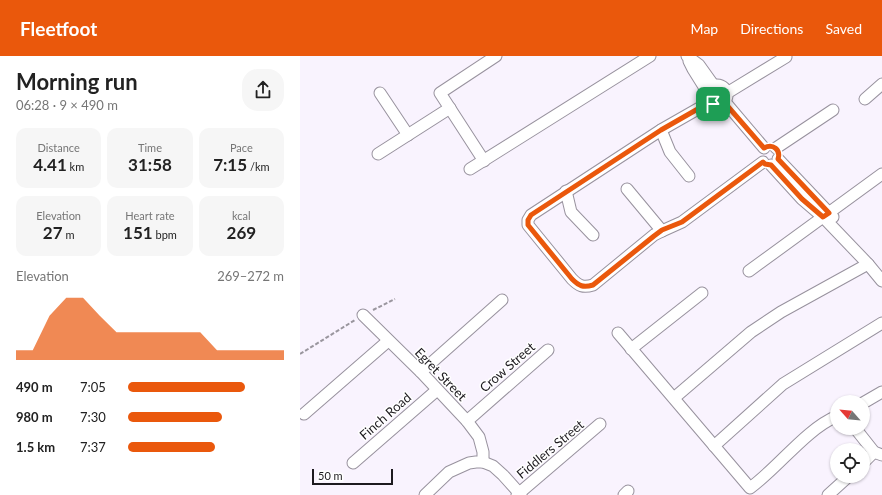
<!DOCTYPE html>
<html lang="en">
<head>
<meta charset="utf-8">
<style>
  :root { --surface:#fff; --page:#f6f6f6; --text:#222; --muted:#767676; --accent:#ea580c }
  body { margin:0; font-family:Lato,sans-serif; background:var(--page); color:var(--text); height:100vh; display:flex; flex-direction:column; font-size:15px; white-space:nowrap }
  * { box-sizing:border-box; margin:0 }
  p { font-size:13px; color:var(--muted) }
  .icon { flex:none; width:22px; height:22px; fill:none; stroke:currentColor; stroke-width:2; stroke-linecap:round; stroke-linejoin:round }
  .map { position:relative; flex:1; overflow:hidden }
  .drawer { display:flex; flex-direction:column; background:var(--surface); width:300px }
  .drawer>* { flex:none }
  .needle { width:26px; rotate:297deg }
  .buttons { position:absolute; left:530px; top:339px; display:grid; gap:8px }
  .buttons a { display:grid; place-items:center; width:40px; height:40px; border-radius:50%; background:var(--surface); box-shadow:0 1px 3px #0004; font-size:20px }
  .scale { position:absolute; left:12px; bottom:10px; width:81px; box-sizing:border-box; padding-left:4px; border:2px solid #1d1a1f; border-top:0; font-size:11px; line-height:14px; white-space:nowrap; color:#1d1a1f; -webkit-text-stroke:3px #fff; paint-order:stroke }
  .pin { position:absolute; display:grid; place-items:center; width:34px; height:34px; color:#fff; margin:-17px; border-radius:8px; box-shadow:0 2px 6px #0006 }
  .round { display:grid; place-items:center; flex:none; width:42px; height:42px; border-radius:16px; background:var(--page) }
  .headline { display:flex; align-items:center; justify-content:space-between; height:68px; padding:0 16px }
  h1 { font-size:22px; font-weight:700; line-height:30px }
  .stats { display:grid; grid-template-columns:repeat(3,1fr); gap:6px; height:68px; padding:4px 16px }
  .stats div { display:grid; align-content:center; border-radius:10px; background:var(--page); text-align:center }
  .stats b { font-size:17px; font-weight:700 }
  .stats small { font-size:11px; font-weight:400 }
  .stats p { font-size:11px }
  .chart { height:112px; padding:8px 16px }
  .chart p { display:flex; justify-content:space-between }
  .chart svg { width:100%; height:72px; margin-top:4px; fill:var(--accent); opacity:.7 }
  ul { padding:0 16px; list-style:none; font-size:13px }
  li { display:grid; grid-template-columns:64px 48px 1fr; align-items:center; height:30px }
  li i { height:10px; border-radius:5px; background:var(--accent) }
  header { display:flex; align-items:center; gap:24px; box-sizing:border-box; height:56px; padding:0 20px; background:var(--accent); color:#fff }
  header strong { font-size:19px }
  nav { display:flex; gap:22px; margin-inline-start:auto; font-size:14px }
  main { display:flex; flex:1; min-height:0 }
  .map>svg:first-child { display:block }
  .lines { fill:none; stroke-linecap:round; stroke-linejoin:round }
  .minor-casing { stroke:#98929e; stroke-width:13 }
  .path { stroke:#9a969e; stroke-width:2; stroke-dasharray:4 2; stroke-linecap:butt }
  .minor { stroke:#fff; stroke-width:11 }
  .route-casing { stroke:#fff; stroke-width:8 }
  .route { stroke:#ea580c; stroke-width:5 }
  .labels { text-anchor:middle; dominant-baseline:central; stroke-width:3; stroke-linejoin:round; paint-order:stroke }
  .street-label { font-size:13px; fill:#1d1a1f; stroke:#fff }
</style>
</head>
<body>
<header>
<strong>Fleetfoot</strong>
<nav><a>Map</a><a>Directions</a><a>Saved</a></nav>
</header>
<main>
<section class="drawer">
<div class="headline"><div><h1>Morning run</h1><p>06:28 · 9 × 490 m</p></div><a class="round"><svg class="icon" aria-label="share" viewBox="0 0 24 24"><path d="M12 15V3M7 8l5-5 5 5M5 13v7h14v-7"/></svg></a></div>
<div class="stats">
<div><p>Distance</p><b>4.41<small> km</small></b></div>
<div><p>Time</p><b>31:58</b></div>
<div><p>Pace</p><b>7:15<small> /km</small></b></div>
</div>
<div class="stats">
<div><p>Elevation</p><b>27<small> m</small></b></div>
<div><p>Heart rate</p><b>151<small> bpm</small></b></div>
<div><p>kcal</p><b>269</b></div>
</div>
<div class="chart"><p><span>Elevation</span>269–272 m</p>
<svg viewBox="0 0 160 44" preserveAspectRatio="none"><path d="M0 44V38L10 38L20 17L30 6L40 6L50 17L60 27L70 27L80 27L90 27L100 27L110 27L120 38L130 38L140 38L150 38L160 38V44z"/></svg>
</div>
<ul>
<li><b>490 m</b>7:05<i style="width:75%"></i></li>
<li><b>980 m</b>7:30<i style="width:60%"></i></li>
<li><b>1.5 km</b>7:37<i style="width:56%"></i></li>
</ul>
</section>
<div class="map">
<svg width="582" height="439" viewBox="0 0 582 439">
  <rect width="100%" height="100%" fill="#f9f3fe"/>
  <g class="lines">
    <defs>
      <g id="minor">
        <polyline points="387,0 399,9 414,30"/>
        <polyline points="389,5 393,13 408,37"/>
        <circle cx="417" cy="39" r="10"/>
        <polyline points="80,37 108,79"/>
        <polyline points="427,37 486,1"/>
        <polyline points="565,43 582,28"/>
        <path d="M410 46 361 74 231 159 228 164V169L272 223C279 230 283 232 293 229L354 179 362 175 382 166 463 106"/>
        <polyline points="425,46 464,92"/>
        <polyline points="361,74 370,96 389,120"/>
        <polyline points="476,92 533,54"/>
        <polyline points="78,98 150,52"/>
        <polyline points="478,103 533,161"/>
        <polyline points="184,105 140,37 196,0"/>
        <polyline points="471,109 502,143 523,161 568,208 582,225"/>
        <polyline points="170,113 350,0"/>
        <polyline points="327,133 362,175"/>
        <polyline points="266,135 271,156 293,179"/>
        <polyline points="449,215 582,118"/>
        <polyline points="63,259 121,316 167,365 179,381 183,396 183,406"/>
        <path d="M318 277 450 432C479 411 505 374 537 360"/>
        <polyline points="331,293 402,237"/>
        <polyline points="121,316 202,244"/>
        <polyline points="374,342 451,276 481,256 568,208"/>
        <polyline points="563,347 582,336"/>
        <polyline points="4,358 88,285"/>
        <polyline points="167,365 248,294"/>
        <polyline points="555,372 574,396 582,399"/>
        <polyline points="414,390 483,328 582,267"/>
        <polyline points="53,407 137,334"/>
        <polyline points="563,407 574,396"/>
        <polyline points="125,439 149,416 169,407 176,406 183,406 193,410 203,419 221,439"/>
        <polyline points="217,439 300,368"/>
        <polyline points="324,439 328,435"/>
        <polyline points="528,439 549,420"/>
      </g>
    </defs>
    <use href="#minor" class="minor-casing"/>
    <g class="path">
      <polyline points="73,254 95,243"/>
      <polyline points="0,298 55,264"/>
    </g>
    <use href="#minor" class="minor"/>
  </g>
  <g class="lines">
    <defs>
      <path id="route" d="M410 46C415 49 420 50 424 46L464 92C473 87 481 94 478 103L529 157 523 161 502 143 471 109 465 108 463 106 382 166 362 174 354 180 293 229C283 232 279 230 272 223L228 169V164L231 159 361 74Z"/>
    </defs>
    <use href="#route" class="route-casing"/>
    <use href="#route" class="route"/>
  </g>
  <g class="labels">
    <g class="street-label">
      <text transform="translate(207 311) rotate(-41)">Crow Street</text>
      <text transform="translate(141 318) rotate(46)">Egret Street</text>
      <text transform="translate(85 360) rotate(-41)">Finch Road</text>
      <text transform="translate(250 393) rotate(-40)">Fiddlers Street</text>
    </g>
  </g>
</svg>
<div class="buttons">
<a><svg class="needle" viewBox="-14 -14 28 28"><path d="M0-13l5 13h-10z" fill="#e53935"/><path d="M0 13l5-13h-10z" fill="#767676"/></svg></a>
<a><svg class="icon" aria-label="locate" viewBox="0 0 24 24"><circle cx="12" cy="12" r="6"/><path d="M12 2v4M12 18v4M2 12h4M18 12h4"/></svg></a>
</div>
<div class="scale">50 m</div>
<div class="pin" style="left:413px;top:48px;background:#1e9e55"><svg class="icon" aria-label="arrive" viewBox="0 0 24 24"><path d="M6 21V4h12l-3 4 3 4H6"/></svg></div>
</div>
</main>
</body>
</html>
